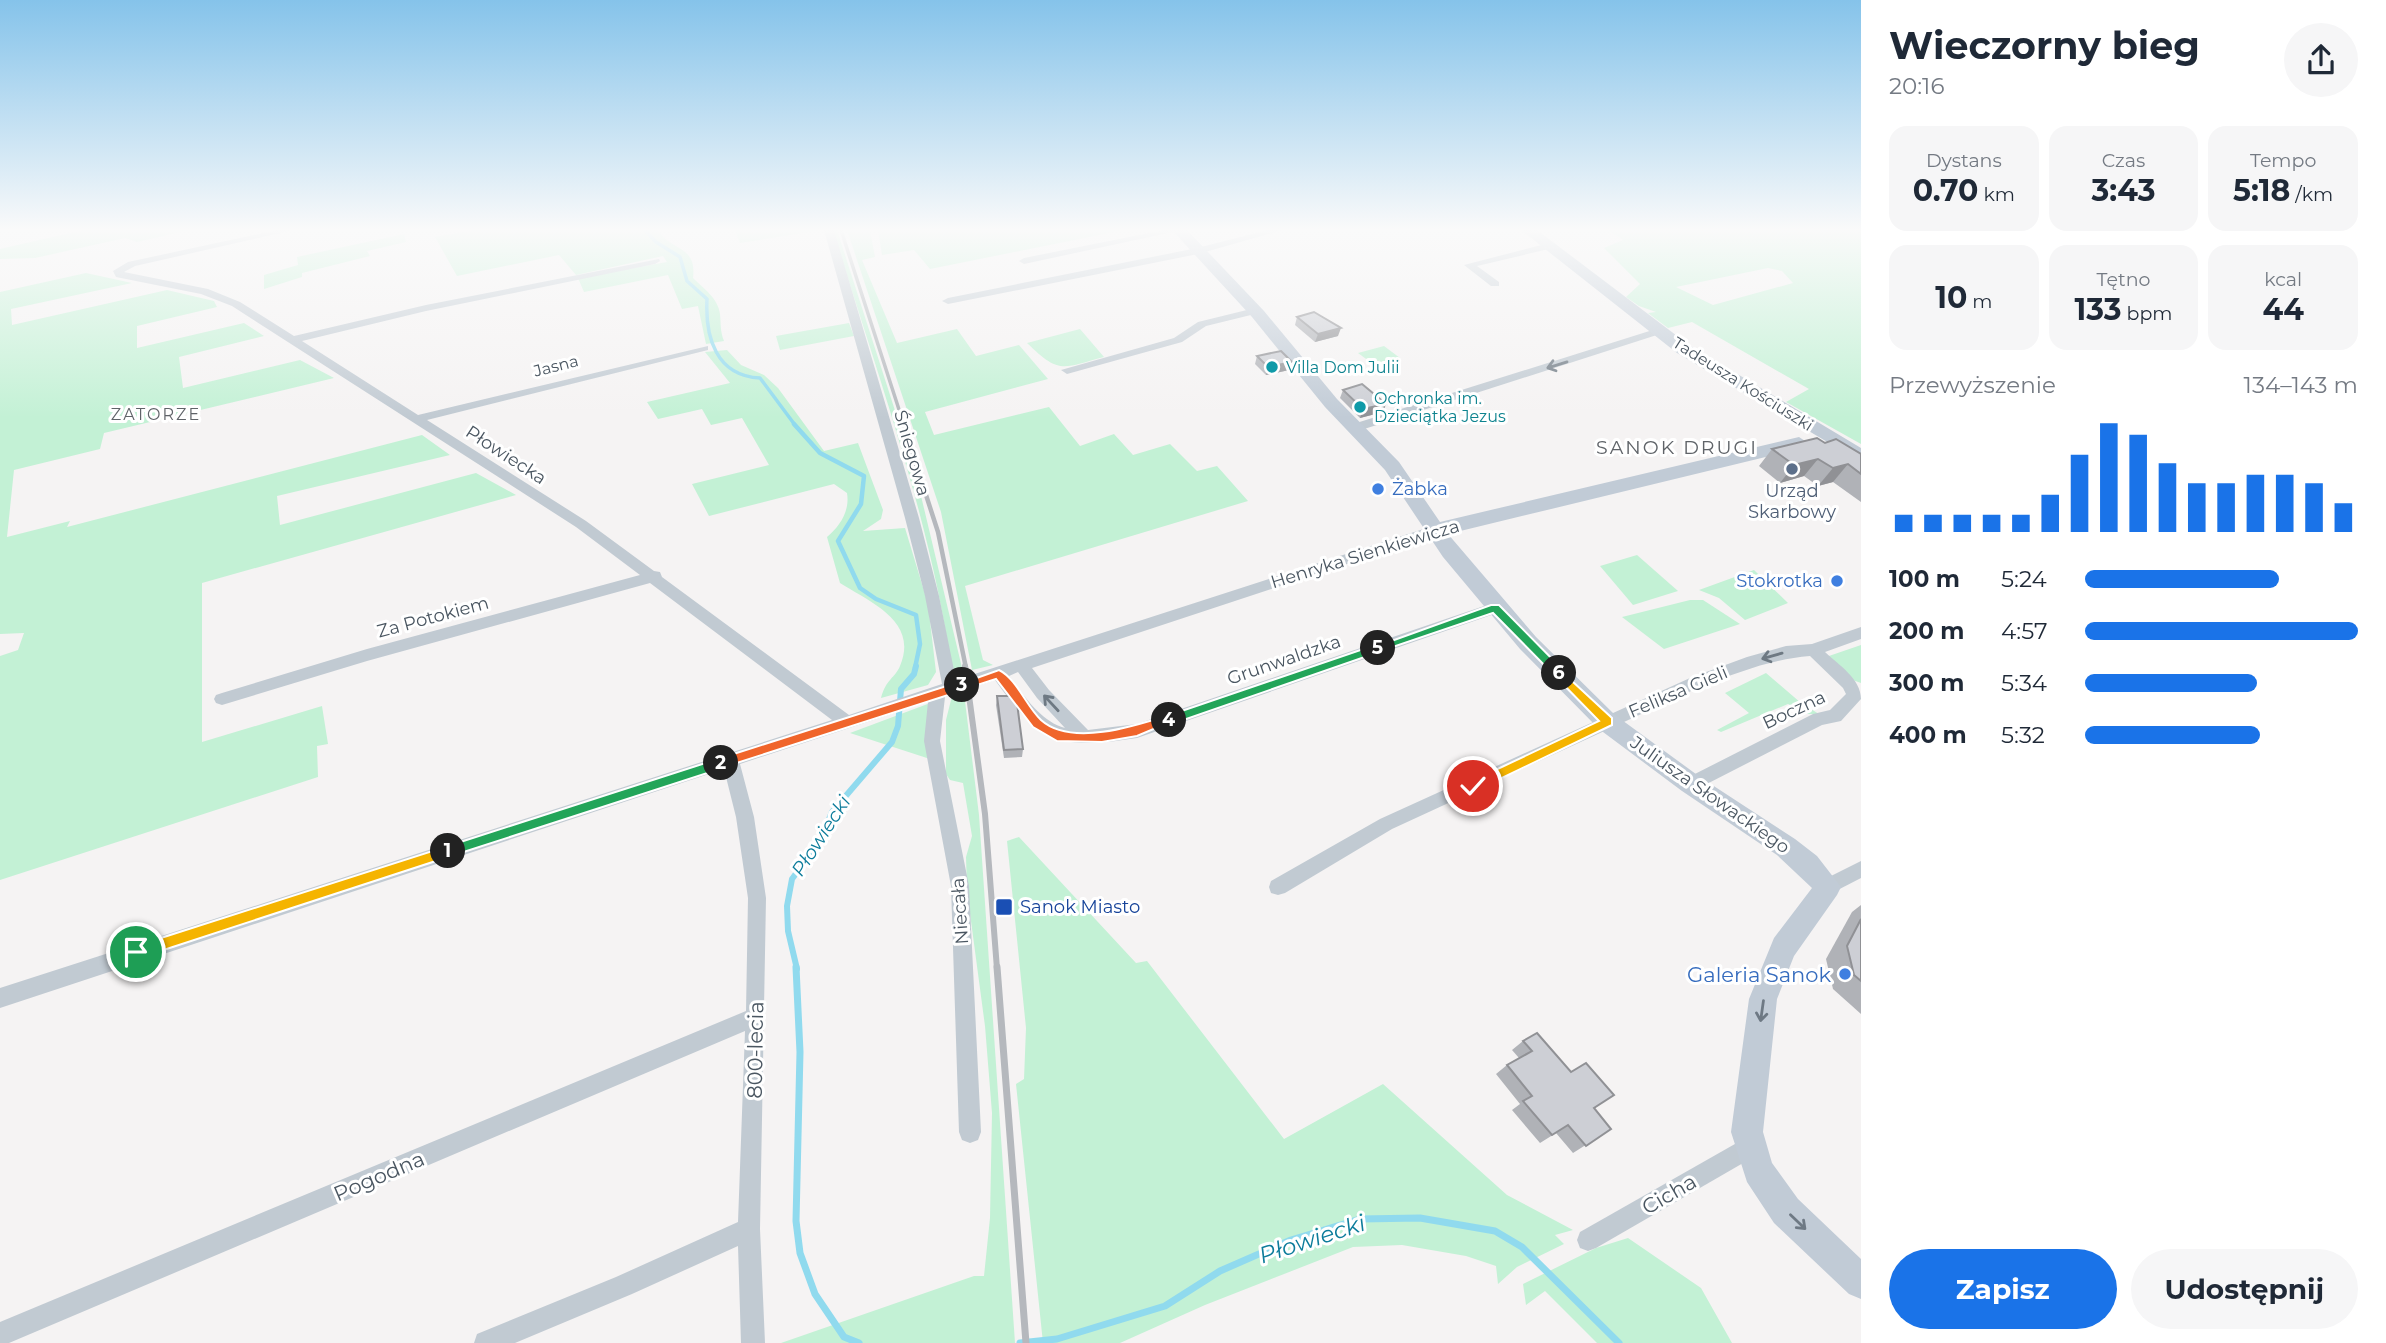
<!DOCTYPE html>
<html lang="pl">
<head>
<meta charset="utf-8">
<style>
  :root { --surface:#fff; --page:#f6f6f7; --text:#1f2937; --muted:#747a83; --accent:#1a73e8 }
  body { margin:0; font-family:Montserrat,sans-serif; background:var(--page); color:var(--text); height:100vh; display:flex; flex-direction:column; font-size:26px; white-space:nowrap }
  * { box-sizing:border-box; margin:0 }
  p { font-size:23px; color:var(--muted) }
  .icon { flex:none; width:38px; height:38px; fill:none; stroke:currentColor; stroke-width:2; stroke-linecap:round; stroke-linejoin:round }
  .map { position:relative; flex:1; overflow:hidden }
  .sheet { display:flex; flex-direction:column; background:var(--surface); width:525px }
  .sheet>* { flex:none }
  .pin { position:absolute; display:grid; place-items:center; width:60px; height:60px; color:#fff; margin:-30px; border:4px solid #fff; border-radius:50%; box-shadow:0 2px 7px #0007 }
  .km { position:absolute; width:35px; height:35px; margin:-18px; border-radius:50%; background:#222; color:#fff; font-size:19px; line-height:35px; text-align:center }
  .round { display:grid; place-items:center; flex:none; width:74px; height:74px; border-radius:37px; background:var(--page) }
  .head { display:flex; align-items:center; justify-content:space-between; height:119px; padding:0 28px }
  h1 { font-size:38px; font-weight:700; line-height:52px }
  .figures { display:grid; grid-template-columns:repeat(3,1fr); gap:10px; height:119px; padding:7px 28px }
  .figures div { display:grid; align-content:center; border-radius:18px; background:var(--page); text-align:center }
  .figures b { font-size:30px; font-weight:700 }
  .figures small { font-size:19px; font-weight:400 }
  .figures p { font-size:19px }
  .chart { height:196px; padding:14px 28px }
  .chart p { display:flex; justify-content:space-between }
  .chart svg { width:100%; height:126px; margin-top:7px; stroke:var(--accent); stroke-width:6 }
  .primary-button { display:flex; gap:14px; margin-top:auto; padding:14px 28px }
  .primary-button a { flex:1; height:80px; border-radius:42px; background:var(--accent); color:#fff; font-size:28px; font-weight:700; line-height:80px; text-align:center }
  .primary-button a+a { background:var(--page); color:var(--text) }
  ul { padding:0 28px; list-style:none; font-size:23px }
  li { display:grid; grid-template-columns:112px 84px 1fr; align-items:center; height:52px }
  li i { height:18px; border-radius:9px; background:var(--accent) }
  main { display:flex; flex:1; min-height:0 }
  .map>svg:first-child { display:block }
  .green { fill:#c3f1d5; fill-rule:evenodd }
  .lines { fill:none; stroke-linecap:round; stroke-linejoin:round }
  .stream-far3 { stroke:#90daee; stroke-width:3.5 }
  .stream-far2 { stroke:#90daee; stroke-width:4.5 }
  .stream-far1 { stroke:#90daee; stroke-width:6 }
  .stream { stroke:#90daee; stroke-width:7 }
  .street { fill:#c1cad2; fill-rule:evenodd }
  .secondary { fill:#c1cbd6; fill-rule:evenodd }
  .rail-far3 { stroke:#b5b8bd; stroke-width:3.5 }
  .rail-far2 { stroke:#b5b8bd; stroke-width:4.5 }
  .rail-far1 { stroke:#b5b8bd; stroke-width:6 }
  .rail { stroke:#b5b8bd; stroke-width:7 }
  .wall { fill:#b0b2b7 }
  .shaded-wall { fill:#909195 }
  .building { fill:#cdcfd5; stroke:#909195; stroke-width:2 }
  .oneway { stroke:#6e7983 }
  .oneway2 { stroke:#6e7984 }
  .split-1 { fill:#f5b400; stroke:#fff; stroke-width:2 }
  .split-2 { fill:#22a559; stroke:#fff; stroke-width:2 }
  .split-3 { fill:#f0652b; stroke:#fff; stroke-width:2 }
  .split-4 { fill:#f0652b; stroke:#fff; stroke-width:2 }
  .split-5 { fill:#22a559; stroke:#fff; stroke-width:2 }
  .split-6 { fill:#22a559; stroke:#fff; stroke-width:2 }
  .split-7 { fill:#f5b400; stroke:#fff; stroke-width:2 }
  .culture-dot { fill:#0f9aa8; stroke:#fff; stroke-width:2.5 }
  .service-dot { fill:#5c6f8a; stroke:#fff; stroke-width:2.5 }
  .shop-dot { fill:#3f7fe0; stroke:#fff; stroke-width:2.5 }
  .transit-dot { fill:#1a4fb4; stroke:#fff; stroke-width:2.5 }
  .labels { text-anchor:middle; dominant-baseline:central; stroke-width:6; stroke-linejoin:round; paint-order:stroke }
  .far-street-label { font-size:16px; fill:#4a5661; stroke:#fff }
  .far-culture-label { font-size:16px; fill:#0d838f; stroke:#fff; text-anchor:start }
  .far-neighbourhood-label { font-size:16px; letter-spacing:2px; fill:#5f6368; stroke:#fff }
  .street-label { font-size:18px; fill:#4a5661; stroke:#fff }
  .shop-label { font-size:18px; fill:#366cbe; stroke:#fff; text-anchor:start }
  .service-label { font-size:18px; fill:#4e5e75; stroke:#fff }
  .transit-label { font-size:18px; fill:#164399; stroke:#fff; text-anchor:start }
  .neighbourhood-label { font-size:19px; letter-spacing:2px; fill:#5f6368; stroke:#fff }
  .water-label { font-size:19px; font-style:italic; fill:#0c7c9b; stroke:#fff }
  .near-shop-label { font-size:21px; fill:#366cbe; stroke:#fff; text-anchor:end }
  .near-street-label { font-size:21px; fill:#4a5661; stroke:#fff }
  .near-water-label { font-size:23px; font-style:italic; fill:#0c7c9b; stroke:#fff }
</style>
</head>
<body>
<main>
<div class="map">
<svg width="1861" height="1343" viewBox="0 0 1861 1343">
  <rect width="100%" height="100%" fill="#f5f3f3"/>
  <g class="green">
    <polygon points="83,230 189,230 137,242 125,238 35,258 0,259 0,249"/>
    <path d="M474 230H658C672 252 697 245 693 278 704 289 718 298 720 314 721 324 720 331 724 341L706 344 698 306 682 309 668 275 584 292 578 278 667 262 663 256 576 275 559 255 457 276 435 237Z"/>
    <polygon points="735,230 821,230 740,243"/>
    <path d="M833 230H837L917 479 963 672 952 673C932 521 877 375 833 230Z"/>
    <polygon points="847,230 870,230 875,257 862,260 897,343 957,329 976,356 1019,345 1048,379 925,412 934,435 1049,407 1080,446 1114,434 1133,455 1170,444 1197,471 1217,466 1248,501 965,586 983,660 993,665 972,670 941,512"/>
    <polygon points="878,230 1124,230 930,269 914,250 882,255"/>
    <path d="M1609 230H1861V444L1786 402 1809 389 1692 322 1668 328 1648 313 1656 312 1639 306 1626 297 1640 284 1604 248 1623 240ZM1768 268 1782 271 1793 283 1713 305 1676 287Z"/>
    <polygon points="404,234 406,242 367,251 370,256 302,273 302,277 264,289 264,275 298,265 297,257"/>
    <polygon points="86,273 132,283 11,309 12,325 167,290 214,301 217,307 137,326 137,348 244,323 264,336 179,357 183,388 300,360 334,378 104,433 100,449 14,470 7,537 70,521 67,527 422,435 450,455 277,496 280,525 476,473 516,495 202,583 202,742 322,706 328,744 317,746 318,777 0,880 0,656 18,650 24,633 0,634 0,292"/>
    <polygon points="849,323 854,336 780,350 776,336"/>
    <path d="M1080 329 1104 357C1062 368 1060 375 1027 343Z"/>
    <polygon points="1384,346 1400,358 1389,362 1397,371 1388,375 1358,353"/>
    <path d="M727 350 741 365 764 375 778 388 824 451 858 443 883 510 881 519 863 531 905 528 928 604 936 672 928 685 881 698C886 679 895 678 900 666 919 621 870 602 840 583L827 537C840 526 850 511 847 493L834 484 709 516 692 484 769 465 742 418 711 425 702 409 658 419 647 402 730 383 705 352Z"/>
    <polygon points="1637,555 1678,591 1633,605 1600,566"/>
    <polygon points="1754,570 1788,603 1745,620 1719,598 1699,590"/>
    <polygon points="1690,600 1703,600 1740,624 1664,649 1622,617"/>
    <polygon points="1861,645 1861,683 1847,678 1826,657"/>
    <polygon points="1766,673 1801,703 1819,714 1808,714 1788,704 1721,732 1717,730 1749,713 1725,693"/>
    <polygon points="964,693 979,815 1015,1343 781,1343 974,1276 984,1276 990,1218 992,1113 985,1026 967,891 966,857 972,836 963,783 950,780 946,774 946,720 952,696"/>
    <polygon points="933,702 930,759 850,733"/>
    <polygon points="1019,837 1136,963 1147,961 1284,1139 1383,1084 1507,1195 1573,1230 1555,1235 1564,1244 1517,1267 1498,1284 1496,1266 1466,1256 1402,1245 1353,1247 1205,1305 1120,1343 1043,1343 1016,1084 1024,1079 1026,1028 1007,841"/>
    <polygon points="1628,1238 1701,1288 1732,1343 1597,1343 1545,1291 1526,1305 1523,1284 1596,1248"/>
  </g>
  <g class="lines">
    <path class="stream-far3" d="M645 230 656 242 680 257 687 281 707 299C705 337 716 376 760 378L795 425"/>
    <polyline class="stream-far2" points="794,424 820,453 864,476 861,504 838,541 860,588 876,599 916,615 920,644 915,668"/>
    <polyline class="stream-far1" points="797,969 788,931 787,906 792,879 820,841 832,812 892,742 898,726 901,689 914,674 916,666"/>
    <g class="stream">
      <polyline points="796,967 800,1052 796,1221 800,1253 815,1294 844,1337 859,1343"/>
      <polyline points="1020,1343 1057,1339 1165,1306 1220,1271 1291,1240 1360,1219 1420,1218 1495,1231 1522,1247 1619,1343"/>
    </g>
    <g class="street">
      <path d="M277 230H294L135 266 124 272 208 289 240 302 294 336 426 305 659 259 660 261 655 264 426 311 302 341 418 415 708 346V350L427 420 586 521 654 571 660 572 662 577 849 715 942 684 925 596 905 518 824 230H834L919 518 939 596 956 680 1436 525 1443 530 1441 533 1032 668 1049 690 1088 730 1137 724 1490 604 1495 603 1502 608 1500 612 1137 738C1059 750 1041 744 995 680L945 697 940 741 969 886 981 1132 978 1140 970 1143 962 1140 959 1132 951 886 924 741 928 702 740 764 754 817 766 898 760 1229 765 1343H741L738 1246 632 1294 515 1343H474L477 1334 616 1277 738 1222 745 1031 9 1343H0V1322L746 1011 748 898 736 817 724 769 0 1008V988L832 720 650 583 367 661 222 705 216 703 214 699 216 695 222 693 367 649 640 575 576 527 232 306 201 294 116 277 113 271 128 262ZM1018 672 1037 698 1065 728C1040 721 1024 695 1009 676Z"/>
      <polygon points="1164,230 1182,230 1024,264 1019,261 1024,258"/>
      <polygon points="1268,230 1283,230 1198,254 948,304 942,301 948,298 1197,248"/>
      <polygon points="1549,243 1554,246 1553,248 1477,266 1499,282 1499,286 1491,286 1464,265"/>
      <polygon points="1255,308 1259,309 1259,313 1206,326 1182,342 1067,374 1061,370 1174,338 1198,322"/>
      <polygon points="1659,328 1663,329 1663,333 1358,431 1350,431 1348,428 1350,425"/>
      <path d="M1861 627V639L1825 652C1839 665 1861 679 1861 699L1841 721 1822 725 1697 789 1691 791 1685 789 1682 784 1685 779 1813 714 1830 710 1846 694 1843 688 1810 656C1771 659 1737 673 1702 686L1392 829 1285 893 1278 895 1271 893 1269 887 1271 881 1380 819 1690 678 1747 657 1786 646 1812 644Z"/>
      <polygon points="1861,861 1861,878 1828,895 1821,893 1819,887 1821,881"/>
      <polygon points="1749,1136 1757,1139 1760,1147 1757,1155 1596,1248 1588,1251 1580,1248 1577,1240 1580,1232"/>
    </g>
    <g class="secondary">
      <polygon points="1172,230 1187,230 1264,311 1337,399 1399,462 1440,522 1799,437 1808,443 1799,449 1448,534 1536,637 1615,715 1700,777 1795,839 1817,856 1841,887 1837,895 1794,956 1777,999 1763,1132 1772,1163 1798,1199 1861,1259 1861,1299 1849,1294 1774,1223 1747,1182 1731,1132 1749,999 1774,938 1812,888 1777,855 1682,791 1599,729 1520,649 1443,557 1385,470 1325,407 1252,317"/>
      <polygon points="1521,230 1537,230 1689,345 1861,448 1861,462 1677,353"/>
    </g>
    <polyline class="rail-far3" points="841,230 904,425"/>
    <polyline class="rail-far2" points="903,424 938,532 966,668"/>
    <polyline class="rail-far1" points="965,666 985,814 997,969"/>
    <polyline class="rail" points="997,967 1026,1343"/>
  </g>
  <g class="wall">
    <polygon points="1297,317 1338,336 1315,342 1295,325"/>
    <polygon points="1257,356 1289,370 1266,375 1255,364"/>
    <polygon points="1343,390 1386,404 1383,412 1360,418 1340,398"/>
    <polygon points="1825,443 1861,454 1861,502 1833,482 1818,486 1804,476 1780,483 1759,466 1772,449"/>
    <polygon points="997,696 1023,749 1022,757 1004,758 996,705"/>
    <polygon points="1861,905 1861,1014 1833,989 1826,959 1852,912"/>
    <polygon points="1523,1041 1594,1108 1611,1129 1573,1153 1556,1133 1540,1143 1512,1110 1520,1104 1496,1074 1507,1065 1519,1058 1512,1050"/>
  </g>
  <g class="shaded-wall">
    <polygon points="1341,328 1338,336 1315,342 1318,334"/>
    <polygon points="1292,362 1289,370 1266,375 1268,367"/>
    <polygon points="1386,404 1383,412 1360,418 1363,409"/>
    <polygon points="1818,459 1804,476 1780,483 1794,465"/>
    <polygon points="1848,464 1833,482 1818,486 1833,468"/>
  </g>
  <g class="building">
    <polygon points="1314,312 1341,328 1318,334 1297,317"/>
    <polygon points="1281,351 1292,362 1268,367 1257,356"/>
    <polygon points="1362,384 1386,404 1363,409 1343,390"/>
    <polygon points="1817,438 1825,443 1836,439 1861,454 1861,474 1848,464 1833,468 1818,459 1794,465 1772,449"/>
    <polygon points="997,696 1011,696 1017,703 1023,749 1004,750"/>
    <polygon points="1861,919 1861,981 1854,975 1847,946"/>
    <polygon points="1537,1033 1571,1072 1586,1063 1614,1095 1594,1108 1611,1129 1586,1146 1568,1125 1552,1135 1523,1101 1532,1096 1507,1065 1532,1051 1523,1041"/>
  </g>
  <defs><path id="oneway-shaft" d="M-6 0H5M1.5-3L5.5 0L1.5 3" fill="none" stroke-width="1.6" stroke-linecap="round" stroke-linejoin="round" transform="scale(1.75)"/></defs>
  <g class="oneway">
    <use href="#oneway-shaft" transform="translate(1557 365) rotate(163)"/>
    <use href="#oneway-shaft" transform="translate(1772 656) rotate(164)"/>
    <use href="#oneway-shaft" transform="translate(1051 703) rotate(-133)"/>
  </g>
  <g class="oneway2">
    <use href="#oneway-shaft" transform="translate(1762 1011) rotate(98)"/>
    <use href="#oneway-shaft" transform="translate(1798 1222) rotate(44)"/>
  </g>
  <linearGradient id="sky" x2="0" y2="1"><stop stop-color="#85c3ea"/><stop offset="0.55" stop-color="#fafafa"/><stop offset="1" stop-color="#fafafa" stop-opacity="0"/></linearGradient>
  <rect width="1861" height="418" fill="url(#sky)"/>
  <polygon class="split-1" points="448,846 455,851 448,857 136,959 130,952 136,946"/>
  <polygon class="split-2" points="721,758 726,760 726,767 448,857 442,851 448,846"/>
  <polygon class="split-3" points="962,681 968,685 967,689 721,768 715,763 721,758"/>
  <path class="split-4" d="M999 670C1017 679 1026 706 1041 720 1071 747 1135 726 1169 715L1175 720 1137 736 1102 742 1057 741 1033 727 996 679 962 690 957 685Z"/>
  <polygon class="split-5" points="1378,644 1382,645 1382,651 1169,725 1163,720 1164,717"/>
  <polygon class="split-6" points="1491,605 1499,605 1563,670 1563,676 1555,676 1493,613 1378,652 1372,648"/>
  <polygon class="split-7" points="1559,669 1612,718 1612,725 1477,790 1468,790 1468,783 1599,721 1555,676 1553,673"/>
  <g class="culture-dot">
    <circle cx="1272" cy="367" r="7"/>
    <circle cx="1360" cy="407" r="7"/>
  </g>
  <circle class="service-dot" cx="1792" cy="469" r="7"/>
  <g class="shop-dot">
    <circle cx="1378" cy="489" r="7"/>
    <circle cx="1837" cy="581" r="7"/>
    <circle cx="1845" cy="974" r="7"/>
  </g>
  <rect class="transit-dot" x="995" y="898" width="18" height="18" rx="3.5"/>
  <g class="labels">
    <g class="far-street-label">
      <text transform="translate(556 366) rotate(-14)">Jasna</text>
      <text transform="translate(1743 384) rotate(32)">Tadeusza Kościuszki</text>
    </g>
    <g class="far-culture-label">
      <text x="1286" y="367">Villa Dom Julii</text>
      <text x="1374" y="398">Ochronka im.<tspan x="1374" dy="18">Dzieciątka Jezus</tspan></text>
    </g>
    <g class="far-neighbourhood-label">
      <text x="156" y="414">ZATORZE</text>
    </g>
    <g class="street-label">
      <text transform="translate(912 453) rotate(74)">Śniegowa</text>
      <text transform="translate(506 455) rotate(33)">Płowiecka</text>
      <text transform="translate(1365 554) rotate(-17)">Henryka Sienkiewicza</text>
      <text transform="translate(433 617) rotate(-15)">Za Potokiem</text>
      <text transform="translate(1284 660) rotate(-19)">Grunwaldzka</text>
      <text transform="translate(1678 692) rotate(-23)">Feliksa Gieli</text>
      <text transform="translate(1794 710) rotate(-25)">Boczna</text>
      <text transform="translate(1710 795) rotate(35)">Juliusza Słowackiego</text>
      <text transform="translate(960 911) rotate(-94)">Niecała</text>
    </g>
    <g class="shop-label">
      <text x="1392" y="489">Żabka</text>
      <text x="1823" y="581" text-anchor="end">Stokrotka</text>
    </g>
    <g class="service-label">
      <text x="1792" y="491">Urząd<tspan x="1792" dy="21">Skarbowy</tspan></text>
    </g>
    <g class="transit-label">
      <text x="1020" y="907">Sanok Miasto</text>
    </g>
    <g class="neighbourhood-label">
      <text x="1677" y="447">SANOK DRUGI</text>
    </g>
    <g class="water-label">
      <text transform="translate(821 836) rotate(-57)">Płowiecki</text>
    </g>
    <g class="near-shop-label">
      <text x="1831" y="974">Galeria Sanok</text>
    </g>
    <g class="near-street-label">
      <text transform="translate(755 1050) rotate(-89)">800-lecia</text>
      <text transform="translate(379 1176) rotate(-23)">Pogodna</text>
      <text transform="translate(1669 1194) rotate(-30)">Cicha</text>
    </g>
    <g class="near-water-label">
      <text transform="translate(1312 1239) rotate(-18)">Płowiecki</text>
    </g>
  </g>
</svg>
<div class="pin" style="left:136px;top:952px;background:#1e9e55"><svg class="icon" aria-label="arrive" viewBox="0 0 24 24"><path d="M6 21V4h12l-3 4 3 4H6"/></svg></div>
<div class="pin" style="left:1473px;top:786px;background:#d93025"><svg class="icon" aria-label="check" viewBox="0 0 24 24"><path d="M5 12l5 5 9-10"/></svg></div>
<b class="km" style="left:448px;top:851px">1</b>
<b class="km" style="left:721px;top:763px">2</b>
<b class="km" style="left:962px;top:685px">3</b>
<b class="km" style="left:1169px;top:720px">4</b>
<b class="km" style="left:1378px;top:648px">5</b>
<b class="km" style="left:1559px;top:673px">6</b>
</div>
<section class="sheet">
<div class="head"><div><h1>Wieczorny bieg</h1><p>20:16</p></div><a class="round"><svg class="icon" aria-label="share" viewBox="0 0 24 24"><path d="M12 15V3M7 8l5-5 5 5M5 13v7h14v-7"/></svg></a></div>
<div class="figures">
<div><p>Dystans</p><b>0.70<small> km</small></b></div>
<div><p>Czas</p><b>3:43</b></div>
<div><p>Tempo</p><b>5:18<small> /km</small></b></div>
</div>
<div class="figures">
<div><b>10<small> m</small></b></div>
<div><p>Tętno</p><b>133<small> bpm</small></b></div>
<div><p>kcal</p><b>44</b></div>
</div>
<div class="chart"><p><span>Przewyższenie</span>134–143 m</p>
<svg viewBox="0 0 160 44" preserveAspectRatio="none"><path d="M5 44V38M15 44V38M25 44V38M35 44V38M45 44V38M55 44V31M65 44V17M75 44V6M85 44V10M95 44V20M105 44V27M115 44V27M125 44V24M135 44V24M145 44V27M155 44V34"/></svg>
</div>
<ul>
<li><b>100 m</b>5:24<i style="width:71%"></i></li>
<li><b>200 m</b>4:57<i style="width:100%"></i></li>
<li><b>300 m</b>5:34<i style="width:63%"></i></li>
<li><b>400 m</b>5:32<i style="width:64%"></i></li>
</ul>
<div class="primary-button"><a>Zapisz</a><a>Udostępnij</a></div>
</section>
</main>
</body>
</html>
